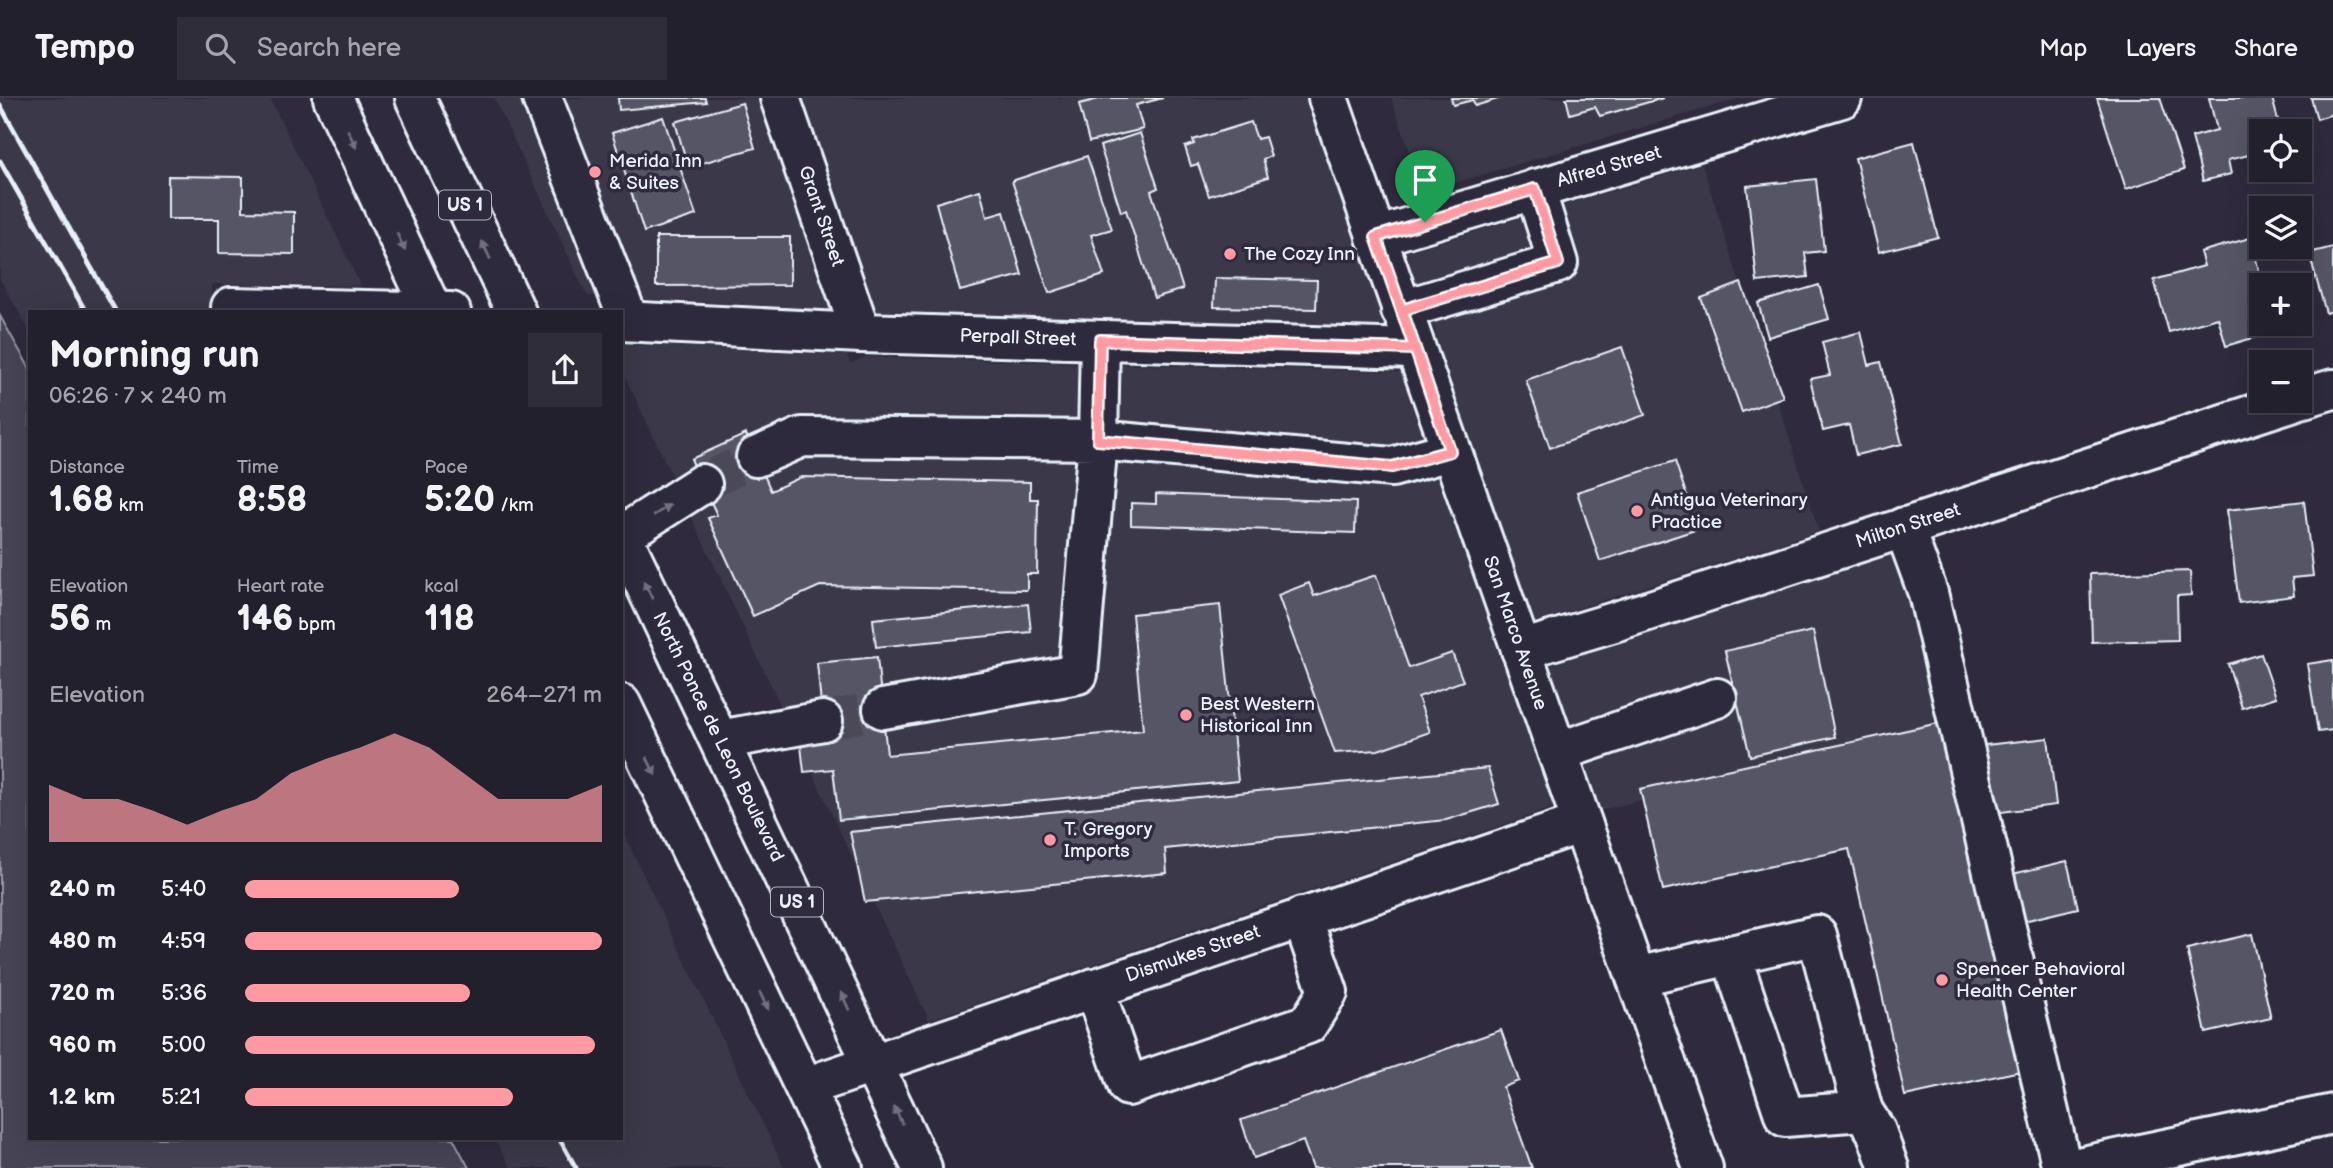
<!DOCTYPE html>
<html lang="en">
<head>
<meta charset="utf-8">
<style>
  :root { --surface:#23202e; --page:#2f2d3a; --text:#f1f3f6; --muted:#a3a3aa; --line:#403e4a; --accent:#ff9aa2 }
  body { margin:0; font-family:"Balsamiq Sans",sans-serif; background:var(--page); color:var(--text); height:100vh; display:flex; flex-direction:column; font-size:26px; white-space:nowrap }
  * { box-sizing:border-box; margin:0 }
  p { font-size:23px; color:var(--muted) }
  .icon { flex:none; width:38px; height:38px; fill:none; stroke:currentColor; stroke-width:2; stroke-linecap:round; stroke-linejoin:round }
  .map { position:relative; flex:1; overflow:hidden }
  .panel { position:absolute; left:28px; top:212px; width:595px; height:830px; display:flex; flex-direction:column; background:var(--surface); border-radius:0px; box-shadow:0 7px 28px #0002,0 0 0 2px var(--line) }
  .panel>* { flex:none }
  .buttons { position:absolute; left:2249px; top:21px; display:grid; gap:14px }
  .buttons a { display:grid; place-items:center; width:63px; height:63px; border-radius:0px; background:var(--surface); box-shadow:0 7px 28px #0002,0 0 0 2px var(--line); font-size:35px }
  .pin { position:absolute; display:grid; place-items:center; width:60px; height:60px; color:#fff; margin:-72px -30px; border-radius:50% 50% 50% 0; rotate:-45deg; box-shadow:0 0 7px #0007 }
  .pin .icon { rotate:45deg }
  .round { display:grid; place-items:center; flex:none; width:74px; height:74px; border-radius:0px; background:var(--page) }
  .summary { display:flex; align-items:center; justify-content:space-between; height:119px; padding:0 21px }
  h1 { font-size:38px; font-weight:800; line-height:52px }
  .figures { display:grid; grid-template-columns:repeat(3,1fr); gap:10px; height:119px; padding:7px 21px }
  .figures div { display:grid; align-content:center }
  .figures b { font-size:35px; font-weight:800 }
  .figures small { font-size:19px; font-weight:400 }
  .figures p { font-size:19px }
  .chart { height:196px; padding:14px 21px }
  .chart p { display:flex; justify-content:space-between }
  .chart svg { width:100%; height:126px; margin-top:7px; fill:var(--accent); opacity:.7 }
  ul { padding:0 21px; list-style:none; font-size:23px }
  li { display:grid; grid-template-columns:112px 84px 1fr; align-items:center; height:52px }
  li i { height:18px; border-radius:9px; background:var(--accent) }
  header { display:flex; align-items:center; gap:42px; box-sizing:border-box; height:98px; padding:0 35px; background:var(--surface); border-bottom:2px solid var(--line) }
  header strong { font-size:33px }
  nav { display:flex; gap:38px; margin-inline-start:auto; font-size:24px }
  .search { width:490px; height:63px; background:var(--page); display:flex; align-items:center; gap:18px; box-sizing:border-box; padding:0 24px; border-radius:0px; color:var(--muted); font-size:26px }
  .map>svg:first-child { display:block }
  .built { fill:#3b3749 }
  .green { fill:#464455; stroke:#979aa6; stroke-width:2 }
  .building { fill:#575565; stroke:#e8f1f8; stroke-width:2 }
  .lines { fill:none; stroke-linecap:round; stroke-linejoin:round }
  .minor-tunnel { stroke:#4b4859; stroke-width:38; stroke-dasharray:38 19; stroke-linecap:butt }
  .minor-casing { stroke:#e8f1f8; stroke-width:44 }
  .major-casing { stroke:#e8f1f8; stroke-width:44 }
  .highway-casing { stroke:#e8f1f8; stroke-width:44 }
  .minor { stroke:#2f2a3d; stroke-width:38 }
  .major { stroke:#2f2a3d; stroke-width:38 }
  .highway { stroke:#2f2a3d; stroke-width:38 }
  .rail { stroke:#e8f1f8; stroke-width:5 }
  .oneway { fill:#70707e }
  .route-casing { stroke:#fff; stroke-width:14 }
  .route { stroke:#ff9aa2; stroke-width:9 }
  .poi-dot { fill:#ff9aa2; stroke:#2f2a3d; stroke-width:2.5 }
  .labels { text-anchor:middle; dominant-baseline:central; stroke-width:7; stroke-linejoin:round; paint-order:stroke }
  .shield { fill:#2f2a3d; stroke:#b0b5c0; stroke-width:2 }
  .shield-label { font-size:18px; font-weight:bold; fill:#e8f1f8 }
  .poi-label { font-size:19px; fill:#e8f1f8; stroke:#2f2a3d; text-anchor:start }
  .street-label { font-size:19px; fill:#e8f1f8; stroke:#2f2a3d }
</style>
</head>
<body>
<header>
<strong>Tempo</strong>
<div class="search"><svg class="icon" aria-label="search" viewBox="0 0 24 24"><circle cx="10" cy="10" r="6"/><path d="M15 15l6 6"/></svg>Search here</div>
<nav><a>Map</a><a>Layers</a><a>Share</a></nav>
</header>
<div class="map">
<svg width="2333" height="1070" viewBox="0 0 2333 1070">
  <rect width="100%" height="100%" fill="#2f2a3d"/>
  <filter id="ink" filterUnits="userSpaceOnUse"><feTurbulence type="fractalNoise" baseFrequency=".0143" numOctaves="2"/><feDisplacementMap in="SourceGraphic" scale="14" xChannelSelector="R" yChannelSelector="G"/><feConvolveMatrix kernelMatrix="1 2 1 2 8 2 1 2 1" color-interpolation-filters="sRGB"/></filter>
  <g filter="url(#ink)">
    <g class="built">
      <polygon points="0,0 270,0 361,188 212,186 212,213 30,214 30,234 0,181"/>
      <polygon points="494,0 758,0 831,211 587,198"/>
      <polygon points="801,0 1306,0 1385,228 874,213"/>
      <polygon points="1391,0 1741,0 1424,94"/>
      <polygon points="1702,66 1819,433 1533,525 1435,247 1435,229 1429,229 1403,155"/>
      <polygon points="621,246 847,257 850,265 865,259 1401,274 1507,579 1509,579 1555,709 929,922 621,270"/>
      <polygon points="1923,446 1966,618 1599,713 1548,568"/>
      <polygon points="621,730 779,1059 784,1070 511,1070 493,1040 621,1040"/>
    </g>
    <polygon class="green" points="0,218 30,271 30,1040 453,1040 469,1070 0,1070"/>
    <g class="building">
      <polygon points="618,0 705,0 706,4 619,12"/>
      <polygon points="1103,0 1163,0 1136,7 1143,31 1089,44 1079,6"/>
      <polygon points="1451,0 1501,0 1475,8 1473,2 1453,7"/>
      <polygon points="1566,0 1663,0 1600,18 1595,9 1570,16"/>
      <polygon points="2097,0 2160,0 2184,72 2126,91"/>
      <polygon points="2209,0 2272,0 2281,33 2261,33 2261,54 2228,62 2231,76 2203,83 2192,39 2217,32"/>
      <polygon points="2311,0 2333,0 2333,16 2317,21"/>
      <polygon points="742,5 755,50 688,69 675,24"/>
      <polygon points="663,19 696,117 644,134 612,35"/>
      <polygon points="1251,24 1257,41 1265,39 1271,58 1263,61 1268,79 1209,98 1198,66 1191,68 1185,49 1194,46 1193,42"/>
      <polygon points="1140,35 1158,90 1151,93 1183,191 1154,200 1126,112 1121,114 1100,48"/>
      <polygon points="1914,44 1938,139 1879,154 1855,60"/>
      <polygon points="1087,58 1112,131 1091,137 1104,177 1049,195 1012,83"/>
      <polygon points="168,78 243,79 243,113 294,114 294,156 219,155 219,121 168,121"/>
      <polygon points="1816,81 1824,153 1805,155 1808,179 1757,184 1747,88"/>
      <polygon points="980,92 987,119 1004,114 1022,177 960,193 936,105"/>
      <polygon points="656,139 790,139 790,187 656,188"/>
      <polygon points="2250,140 2263,187 2261,187 2261,226 2274,226 2276,233 2226,248 2218,220 2169,234 2154,182 2204,168 2200,154"/>
      <polygon points="2333,149 2333,213 2326,215 2309,155"/>
      <polygon points="1215,180 1317,182 1316,211 1214,209"/>
      <polygon points="1741,185 1783,299 1742,314 1701,200"/>
      <polygon points="1819,187 1829,221 1768,239 1758,205"/>
      <polygon points="1861,234 1869,267 1881,264 1902,346 1856,357 1849,327 1823,333 1810,281 1830,277 1822,244"/>
      <polygon points="1622,249 1645,317 1550,350 1526,282"/>
      <polygon points="746,336 771,393 801,379 1030,384 1030,401 1038,401 1037,476 1027,476 1027,492 820,488 753,518 708,420 717,417 691,361"/>
      <polygon points="1675,363 1698,431 1600,463 1577,394"/>
      <polygon points="1156,396 1356,404 1355,435 1131,427 1131,405 1156,406"/>
      <polygon points="2304,403 2313,478 2292,480 2294,498 2239,505 2227,412"/>
      <polygon points="2190,473 2191,497 2177,498 2178,542 2092,544 2090,476"/>
      <polygon points="1376,477 1409,570 1452,555 1463,583 1418,599 1430,634 1378,652 1335,655 1278,497 1309,485 1314,498"/>
      <polygon points="1028,506 1031,534 876,549 873,521"/>
      <polygon points="1220,507 1238,683 839,722 833,671 804,674 800,639 824,637 817,565 877,559 887,657 1143,632 1132,516"/>
      <polygon points="1813,533 1835,639 1750,658 1725,553"/>
      <polygon points="2261,556 2276,599 2242,610 2228,566"/>
      <polygon points="2333,562 2333,632 2318,634 2307,566"/>
      <polygon points="1948,623 2025,972 1905,998 1849,751 1663,792 1640,691"/>
      <polygon points="2048,640 2056,707 1986,716 1977,648"/>
      <polygon points="1488,670 1499,706 1446,722 1165,751 1167,775 865,804 850,734"/>
      <polygon points="2067,763 2078,810 2011,826 2000,779"/>
      <polygon points="2252,836 2271,920 2206,935 2187,851"/>
      <polygon points="1501,932 1519,983 1503,989 1532,1070 1313,1070 1303,1043 1254,1060 1241,1022"/>
    </g>
    <g class="lines">
      <g class="minor-tunnel">
        <polyline points="702,386 756,359"/>
        <polyline points="823,623 883,611"/>
      </g>
      <defs>
        <g id="minor">
          <polyline points="542,0 629,223"/>
          <polyline points="780,0 861,235"/>
          <polyline points="1376,139 1842,0"/>
          <polyline points="231,209 451,214"/>
          <polyline points="1401,212 1558,165 1535,91"/>
          <polyline points="621,223 861,235 1415,251"/>
          <polyline points="1100,242 1098,342 1392,369 1450,353"/>
          <polyline points="2300,301 2333,291"/>
          <polyline points="756,359 802,339 1098,342 1078,576 883,611"/>
          <polyline points="1904,429 1928,495 2062,1070"/>
          <polyline points="622,437 702,386"/>
          <polyline points="1521,552 1614,524 2294,303"/>
          <polyline points="720,642 823,623"/>
          <polyline points="1557,654 1717,600"/>
          <polyline points="1636,879 1817,837 1863,1013 1785,1019 1731,857"/>
          <polyline points="1094,890 1128,988 1308,926 1328,894 1302,819"/>
          <polyline points="805,989 1582,725"/>
          <polyline points="1863,1013 1876,1033 1889,1070"/>
          <polyline points="2073,1070 2333,1016"/>
        </g>
        <polyline id="major" points="1328,0 1703,1070"/>
        <g id="highway">
          <polyline points="333,0 433,214"/>
          <polyline points="415,0 516,214"/>
          <polyline points="621,436 922,1070"/>
          <polyline points="621,606 843,1070"/>
        </g>
      </defs>
      <use href="#minor" class="minor-casing"/>
      <use href="#major" class="major-casing"/>
      <use href="#highway" class="highway-casing"/>
      <use href="#minor" class="minor"/>
      <use href="#major" class="major"/>
      <use href="#highway" class="highway"/>
      <g class="rail">
        <polyline points="0,7 116,214"/>
        <polyline points="0,63 86,214"/>
        <polyline points="559,1040 576,1070"/>
      </g>
    </g>
    <defs><path id="oneway-solid" d="M-6-.8H1V-3.2L6.5 0L1 3.2V.8H-6Z" transform="scale(1.75)"/></defs>
    <g class="oneway">
      <use href="#oneway-solid" transform="translate(352 41) rotate(65)"/>
      <use href="#oneway-solid" transform="translate(401 144) rotate(65)"/>
      <use href="#oneway-solid" transform="translate(486 152) rotate(-115)"/>
      <use href="#oneway-solid" transform="translate(662 412) rotate(-32)"/>
      <use href="#oneway-solid" transform="translate(648 492) rotate(-116)"/>
      <use href="#oneway-solid" transform="translate(651 668) rotate(64)"/>
      <use href="#oneway-solid" transform="translate(764 903) rotate(64)"/>
      <use href="#oneway-solid" transform="translate(845 903) rotate(-115)"/>
      <use href="#oneway-solid" transform="translate(898 1017) rotate(-115)"/>
    </g>
  </g>
  <g class="lines" filter="url(#ink)">
    <defs>
      <polyline id="route" points="1425,124 1376,139 1415,251 1100,242 1098,342 1392,369 1450,353 1402,212 1558,165 1535,91 1425,124"/>
    </defs>
    <use href="#route" class="route-casing"/>
    <use href="#route" class="route"/>
  </g>
  <g class="poi-dot">
    <circle cx="595" cy="74" r="7"/>
    <circle cx="1230" cy="156" r="7"/>
    <circle cx="1637" cy="413" r="7"/>
    <circle cx="1186" cy="617" r="7"/>
    <circle cx="1050" cy="742" r="7"/>
    <circle cx="1942" cy="882" r="7"/>
  </g>
  <g class="labels">
    <g class="shield">
      <rect x="439" y="92.5" width="52" height="29" rx="5"/>
      <rect x="771" y="789.5" width="52" height="29" rx="5"/>
    </g>
    <g class="shield-label">
      <text x="465" y="107">US 1</text>
      <text x="797" y="804">US 1</text>
    </g>
    <g class="poi-label">
      <text x="609" y="63">Merida Inn<tspan x="609" dy="22">&amp; Suites</tspan></text>
      <text x="1244" y="156">The Cozy Inn</text>
      <text x="1651" y="402">Antigua Veterinary<tspan x="1651" dy="22">Practice</tspan></text>
      <text x="1200" y="606">Best Western<tspan x="1200" dy="22">Historical Inn</tspan></text>
      <text x="1064" y="731">T. Gregory<tspan x="1064" dy="22">Imports</tspan></text>
      <text x="1956" y="871">Spencer Behavioral<tspan x="1956" dy="22">Health Center</tspan></text>
    </g>
    <g class="street-label">
      <text transform="translate(1609 69) rotate(-16)">Alfred Street</text>
      <text transform="translate(821 118) rotate(71)">Grant Street</text>
      <text transform="translate(1018 240) rotate(2)">Perpall Street</text>
      <text transform="translate(1908 428) rotate(-18)">Milton Street</text>
      <text transform="translate(1515 535) rotate(71)">San Marco Avenue</text>
      <text transform="translate(718 639) rotate(64)">North Ponce de Leon Boulevard</text>
      <text transform="translate(1193 856) rotate(-19)">Dismukes Street</text>
    </g>
  </g>
</svg>
<div class="buttons">
<a><svg class="icon" aria-label="locate" viewBox="0 0 24 24"><circle cx="12" cy="12" r="6"/><path d="M12 2v4M12 18v4M2 12h4M18 12h4"/></svg></a>
<a><svg class="icon" aria-label="layers" viewBox="0 0 24 24"><path d="M12 4l9 5-9 5-9-5zM3 14l9 5 9-5"/></svg></a>
<a>+</a>
<a>−</a>
</div>
<div class="pin" style="left:1425px;top:124px;background:#1e9e55"><svg class="icon" aria-label="arrive" viewBox="0 0 24 24"><path d="M6 21V4h12l-3 4 3 4H6"/></svg></div>
<section class="panel">
<div class="summary"><div><h1>Morning run</h1><p>06:26 · 7 × 240 m</p></div><a class="round"><svg class="icon" aria-label="share" viewBox="0 0 24 24"><path d="M12 15V3M7 8l5-5 5 5M5 13v7h14v-7"/></svg></a></div>
<div class="figures">
<div><p>Distance</p><b>1.68<small> km</small></b></div>
<div><p>Time</p><b>8:58</b></div>
<div><p>Pace</p><b>5:20<small> /km</small></b></div>
</div>
<div class="figures">
<div><p>Elevation</p><b>56<small> m</small></b></div>
<div><p>Heart rate</p><b>146<small> bpm</small></b></div>
<div><p>kcal</p><b>118</b></div>
</div>
<div class="chart"><p><span>Elevation</span>264–271 m</p>
<svg viewBox="0 0 160 44" preserveAspectRatio="none"><path d="M0 44V24L10 29L20 29L30 33L40 38L50 33L60 29L70 20L80 15L90 11L100 6L110 11L120 20L130 29L140 29L150 29L160 24V44z"/></svg>
</div>
<ul>
<li><b>240 m</b>5:40<i style="width:60%"></i></li>
<li><b>480 m</b>4:59<i style="width:100%"></i></li>
<li><b>720 m</b>5:36<i style="width:63%"></i></li>
<li><b>960 m</b>5:00<i style="width:98%"></i></li>
<li><b>1.2 km</b>5:21<i style="width:75%"></i></li>
</ul>
</section>
</div>
</body>
</html>
